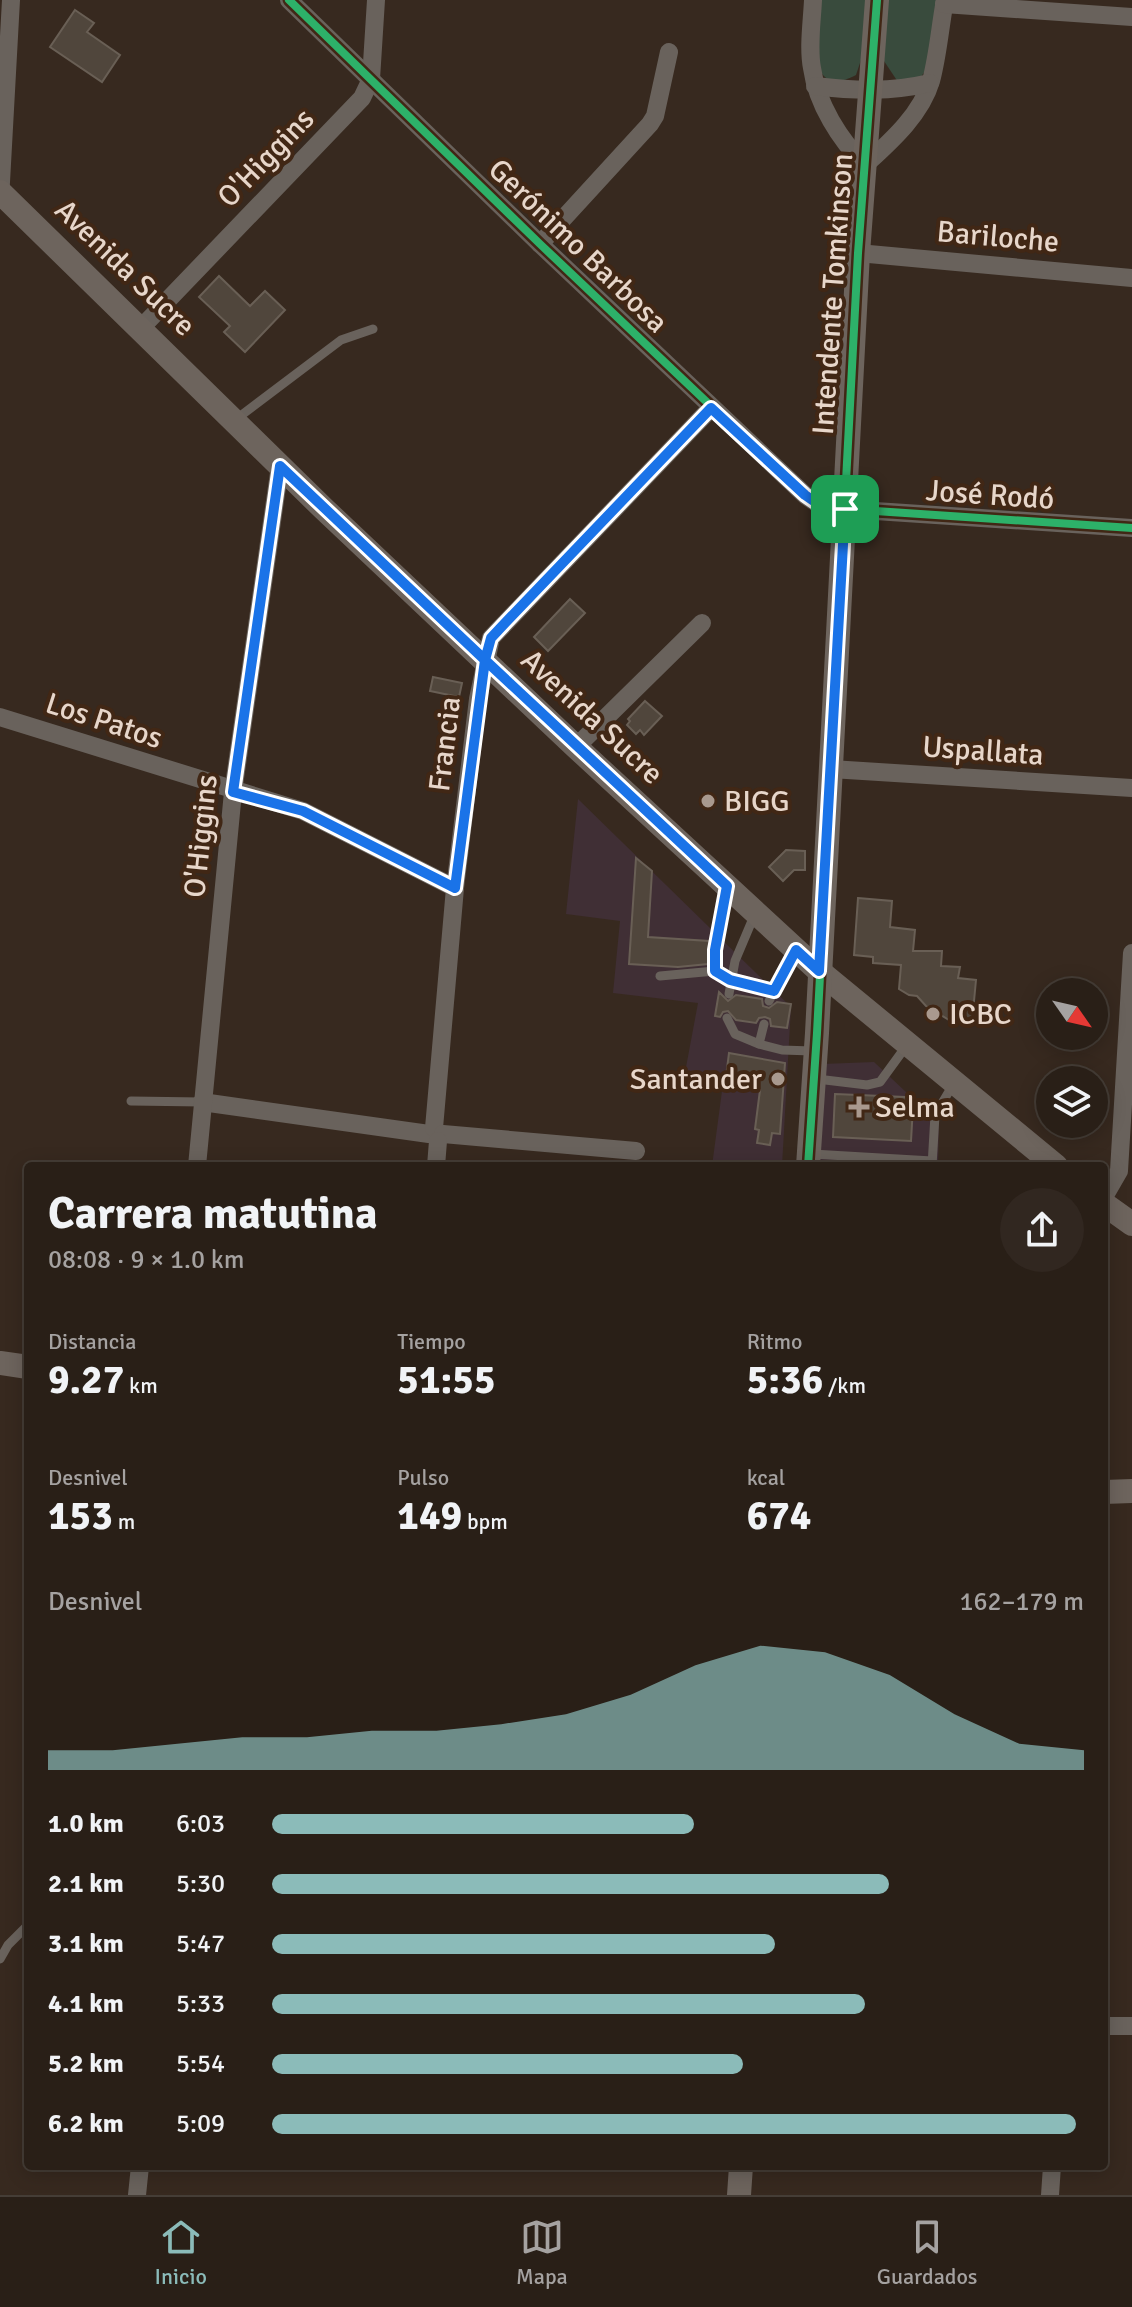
<!DOCTYPE html>
<html lang="es">
<head>
<meta charset="utf-8">
<style>
  :root { --surface:#291f17; --page:#312720; --text:#f1f3f6; --muted:#a5a2a1; --line:#453d36; --accent:#8bbbb9 }
  body { margin:0; font-family:Signika,sans-serif; background:var(--page); color:var(--text); height:100vh; display:flex; flex-direction:column; font-size:30px; white-space:nowrap }
  * { box-sizing:border-box; margin:0 }
  p { font-size:26px; color:var(--muted) }
  .icon { flex:none; width:44px; height:44px; fill:none; stroke:currentColor; stroke-width:2; stroke-linecap:round; stroke-linejoin:round }
  .map { position:relative; flex:1; overflow:hidden }
  .sheet { position:absolute; left:24px; top:1162px; width:1084px; height:1008px; display:flex; flex-direction:column; background:var(--surface); border-radius:8px; box-shadow:0 4px 20px #0003,0 0 0 2px var(--line) }
  .sheet>* { flex:none }
  .needle { width:52px; rotate:124deg }
  .tools { position:absolute; left:1036px; top:978px; display:grid; gap:16px }
  .tools a { display:grid; place-items:center; width:72px; height:72px; border-radius:50%; background:var(--surface); box-shadow:0 4px 20px #0003,0 0 0 2px var(--line); font-size:40px }
  .pin { position:absolute; display:grid; place-items:center; width:68px; height:68px; color:#fff; margin:-34px; border-radius:16px; box-shadow:0 4px 12px #0006 }
  .round { display:grid; place-items:center; flex:none; width:84px; height:84px; border-radius:42px; background:var(--page) }
  .head { display:flex; align-items:center; justify-content:space-between; height:136px; padding:0 24px }
  h1 { font-size:44px; font-weight:800; line-height:60px }
  .figures { display:grid; grid-template-columns:repeat(3,1fr); gap:12px; height:136px; padding:8px 24px }
  .figures div { display:grid; align-content:center }
  .figures b { font-size:40px; font-weight:800 }
  .figures small { font-size:22px; font-weight:400 }
  .figures p { font-size:22px }
  .chart { height:224px; padding:16px 24px }
  .chart p { display:flex; justify-content:space-between }
  .chart svg { width:100%; height:144px; margin-top:8px; fill:var(--accent); opacity:.7 }
  ul { padding:0 24px; list-style:none; font-size:26px }
  li { display:grid; grid-template-columns:128px 96px 1fr; align-items:center; height:60px }
  li i { height:20px; border-radius:10px; background:var(--accent) }
  .dock { display:flex; justify-content:space-around; align-items:center; height:112px; border-top:2px solid var(--line); background:var(--surface); font-size:22px; color:var(--muted) }
  .dock a { display:grid; justify-items:center; gap:4px }
  .dock .current { color:var(--accent) }
  .map>svg:first-child { display:block }
  .commercial { fill:#402f35 }
  .green { fill:#394b3d }
  .building { fill:#50463c; stroke:#695f55; stroke-width:2 }
  .lines { fill:none; stroke-linecap:round; stroke-linejoin:round }
  .lane { stroke:#69625c; stroke-width:9 }
  .street { stroke:#69625c; stroke-width:18 }
  .secondary { stroke:#6d645d; stroke-width:24 }
  .cycleway-casing { stroke:#412715; stroke-width:13 }
  .cycleway { stroke:#2db169; stroke-width:8 }
  .route-casing { stroke:#fff; stroke-width:16 }
  .route { stroke:#1a73e8; stroke-width:10 }
  .poi-dot { fill:#a9998e; stroke:#412715; stroke-width:3 }
  .labels { text-anchor:middle; dominant-baseline:central; stroke-width:8; stroke-linejoin:round; paint-order:stroke }
  .street-label { font-size:30px; fill:#e7d6ca; stroke:#412715 }
  .poi-label { font-size:30px; fill:#e7d6ca; stroke:#412715; text-anchor:start }
</style>
</head>
<body>
<div class="map">
<svg width="1132" height="2195" viewBox="0 0 1132 2195">
  <rect width="100%" height="100%" fill="#37291f"/>
  <g class="commercial">
    <polygon points="578,799 791,1007 782,1166 712,1166 722,1091 684,1078 698,1003 613,993 620,921 566,914"/>
    <polygon points="874,1062 939,1123 938,1166 819,1166 822,1064"/>
  </g>
  <g class="green">
    <path d="M818 0H868L864 51 856 75C804 103 816 28 818 0Z"/>
    <polygon points="885,0 941,0 927,68 919,80 898,82 884,61"/>
  </g>
  <g class="building">
    <polygon points="75,10 94,23 87,32 120,55 102,82 50,47"/>
    <polygon points="219,276 250,306 265,291 285,310 245,352 224,332 230,326 199,297"/>
    <polygon points="570,599 585,613 548,651 534,637"/>
    <polygon points="433,677 462,683 459,697 430,691"/>
    <polygon points="645,701 662,716 644,735 640,730 636,734 627,725 630,721 628,719"/>
    <polygon points="786,850 805,851 805,870 794,870 783,881 769,867"/>
    <polygon points="636,858 652,871 648,937 709,941 708,964 678,967 629,964"/>
    <polygon points="858,898 892,901 890,927 915,930 913,951 942,951 941,966 960,967 958,978 976,980 972,1022 949,1020 926,1006 917,996 909,995 899,989 901,965 873,963 873,957 854,955"/>
    <polygon points="719,992 728,1001 736,995 762,999 763,1006 769,1008 777,1002 791,1004 787,1028 771,1026 770,1019 765,1017 759,1018 756,1023 736,1020 728,1011 723,1012 720,1017 715,1016"/>
    <polygon points="729,1053 785,1063 780,1134 772,1133 770,1145 757,1143 759,1130 755,1129 760,1090 725,1085"/>
    <polygon points="835,1094 905,1097 913,1106 911,1141 833,1137"/>
  </g>
  <g class="lines">
    <g class="lane">
      <polyline points="235,420 341,340 373,329"/>
      <polyline points="727,890 715,950 715,971 730,980 774,991"/>
      <polyline points="660,976 715,971"/>
      <polyline points="729,994 735,961 754,916"/>
      <polyline points="769,1001 795,951"/>
      <polyline points="727,1018 735,1034 759,1044"/>
      <polyline points="764,1024 759,1044 782,1050 812,1051"/>
      <polyline points="817,1079 867,1085 880,1082 907,1045"/>
      <polyline points="131,1101 202,1102"/>
      <polyline points="812,1154 932,1161"/>
      <polyline points="932,1166 935,1115 954,1083"/>
      <polyline points="0,1959 8,1945 28,1925"/>
    </g>
    <g class="street">
      <polyline points="289,0 540,244 805,495 818,504 845,509 1132,528"/>
      <path d="M813 0C812 22 808 47 812 68 817 104 840 140 865 165 890 142 921 115 931 81 938 55 940 27 945 0"/>
      <polyline points="944,4 1132,17"/>
      <path d="M815 86C855 91 891 92 930 83"/>
      <polyline points="0,200 11,0"/>
      <polyline points="540,244 650,124 655,116 669,52"/>
      <polyline points="858,253 1132,278"/>
      <polyline points="141,328 362,98 371,79 376,0"/>
      <polyline points="0,717 303,811 455,888"/>
      <polyline points="576,747 702,623"/>
      <polyline points="831,769 1132,788"/>
      <polyline points="202,1102 429,1134"/>
      <polyline points="434,1128 455,888 478,699 491,638 711,408"/>
      <polyline points="443,1134 636,1151"/>
      <polyline points="197,1166 233,792 280,466"/>
      <polyline points="436,1166 438,1141"/>
      <polyline points="1104,1197 1119,1171 1132,953"/>
      <polyline points="1104,2026 1132,2026"/>
      <polyline points="137,2195 140,2166"/>
      <polyline points="1050,2195 1052,2166"/>
    </g>
    <g class="secondary">
      <polyline points="0,192 324,509 576,747 819,971 1056,1166"/>
      <polyline points="808,1166 817,1033 858,253 877,0"/>
      <polyline points="1104,1204 1132,1224"/>
      <polyline points="0,1363 28,1367"/>
      <polyline points="1104,1492 1132,1491"/>
      <polyline points="739,2195 741,2166"/>
    </g>
    <defs>
      <g id="cycleway">
        <polyline points="289,0 540,244 805,495 818,504 845,509 1132,528"/>
        <polyline points="808,1166 817,1033 858,253 877,0"/>
      </g>
    </defs>
    <use href="#cycleway" class="cycleway-casing"/>
    <use href="#cycleway" class="cycleway"/>
  </g>
  <g class="lines">
    <defs>
      <polyline id="route" points="845,509 818,504 805,495 711,408 506,622 491,638 485,660 280,466 233,792 303,811 455,888 485,660 727,886 715,950 715,971 730,980 774,991 796,950 819,971 845,509"/>
    </defs>
    <use href="#route" class="route-casing"/>
    <use href="#route" class="route"/>
  </g>
  <g class="poi-dot">
    <circle cx="708" cy="801" r="8"/>
    <circle cx="933" cy="1014" r="8"/>
    <circle cx="778" cy="1079" r="8"/>
    <path d="M855 1095h8v8h8v8h-8v8h-8v-8h-8v-8h8z"/>
  </g>
  <g class="labels">
    <g class="street-label">
      <text transform="translate(266 158) rotate(-46)">O'Higgins</text>
      <text transform="translate(998 237) rotate(5)">Bariloche</text>
      <text transform="translate(578 246) rotate(44)">Gerónimo Barbosa</text>
      <text transform="translate(125 268) rotate(44)">Avenida Sucre</text>
      <text transform="translate(833 294) rotate(-86)">Intendente Tomkinson</text>
      <text transform="translate(990 495) rotate(4)">José Rodó</text>
      <text transform="translate(592 717) rotate(43)">Avenida Sucre</text>
      <text transform="translate(104 721) rotate(18)">Los Patos</text>
      <text transform="translate(445 744) rotate(-83)">Francia</text>
      <text transform="translate(983 751) rotate(4)">Uspallata</text>
      <text transform="translate(201 836) rotate(-84)">O'Higgins</text>
    </g>
    <g class="poi-label">
      <text x="724" y="801">BIGG</text>
      <text x="949" y="1014">ICBC</text>
      <text x="762" y="1079" text-anchor="end">Santander</text>
      <text x="875" y="1107">Selma</text>
    </g>
  </g>
</svg>
<div class="tools">
<a><svg class="needle" viewBox="-14 -14 28 28"><path d="M0-13l5 13h-10z" fill="#e53935"/><path d="M0 13l5-13h-10z" fill="#a5a2a1"/></svg></a>
<a><svg class="icon" aria-label="layers" viewBox="0 0 24 24"><path d="M12 4l9 5-9 5-9-5zM3 14l9 5 9-5"/></svg></a>
</div>
<div class="pin" style="left:845px;top:509px;background:#1e9e55"><svg class="icon" aria-label="arrive" viewBox="0 0 24 24"><path d="M6 21V4h12l-3 4 3 4H6"/></svg></div>
<section class="sheet">
<div class="head"><div><h1>Carrera matutina</h1><p>08:08 · 9 × 1.0 km</p></div><a class="round"><svg class="icon" aria-label="share" viewBox="0 0 24 24"><path d="M12 15V3M7 8l5-5 5 5M5 13v7h14v-7"/></svg></a></div>
<div class="figures">
<div><p>Distancia</p><b>9.27<small> km</small></b></div>
<div><p>Tiempo</p><b>51:55</b></div>
<div><p>Ritmo</p><b>5:36<small> /km</small></b></div>
</div>
<div class="figures">
<div><p>Desnivel</p><b>153<small> m</small></b></div>
<div><p>Pulso</p><b>149<small> bpm</small></b></div>
<div><p>kcal</p><b>674</b></div>
</div>
<div class="chart"><p><span>Desnivel</span>162–179 m</p>
<svg viewBox="0 0 160 44" preserveAspectRatio="none"><path d="M0 44V38L10 38L20 36L30 34L40 34L50 32L60 32L70 30L80 27L90 21L100 12L110 6L120 8L130 15L140 27L150 36L160 38V44z"/></svg>
</div>
<ul>
<li><b>1.0 km</b>6:03<i style="width:52%"></i></li>
<li><b>2.1 km</b>5:30<i style="width:76%"></i></li>
<li><b>3.1 km</b>5:47<i style="width:62%"></i></li>
<li><b>4.1 km</b>5:33<i style="width:73%"></i></li>
<li><b>5.2 km</b>5:54<i style="width:58%"></i></li>
<li><b>6.2 km</b>5:09<i style="width:99%"></i></li>
</ul>
</section>
</div>
<nav class="dock">
<a class="current"><svg class="icon" aria-label="home" viewBox="0 0 24 24"><path d="M3 11l9-7 9 7M6 9v11h12V9"/></svg>Inicio</a>
<a><svg class="icon" aria-label="map" viewBox="0 0 24 24"><path d="M3 6l6-2 6 2 6-2v14l-6 2-6-2-6 2zM9 4v14M15 6v14"/></svg>Mapa</a>
<a><svg class="icon" aria-label="saved" viewBox="0 0 24 24"><path d="M7 4h10v16l-5-4-5 4z"/></svg>Guardados</a>
</nav>
</body>
</html>
